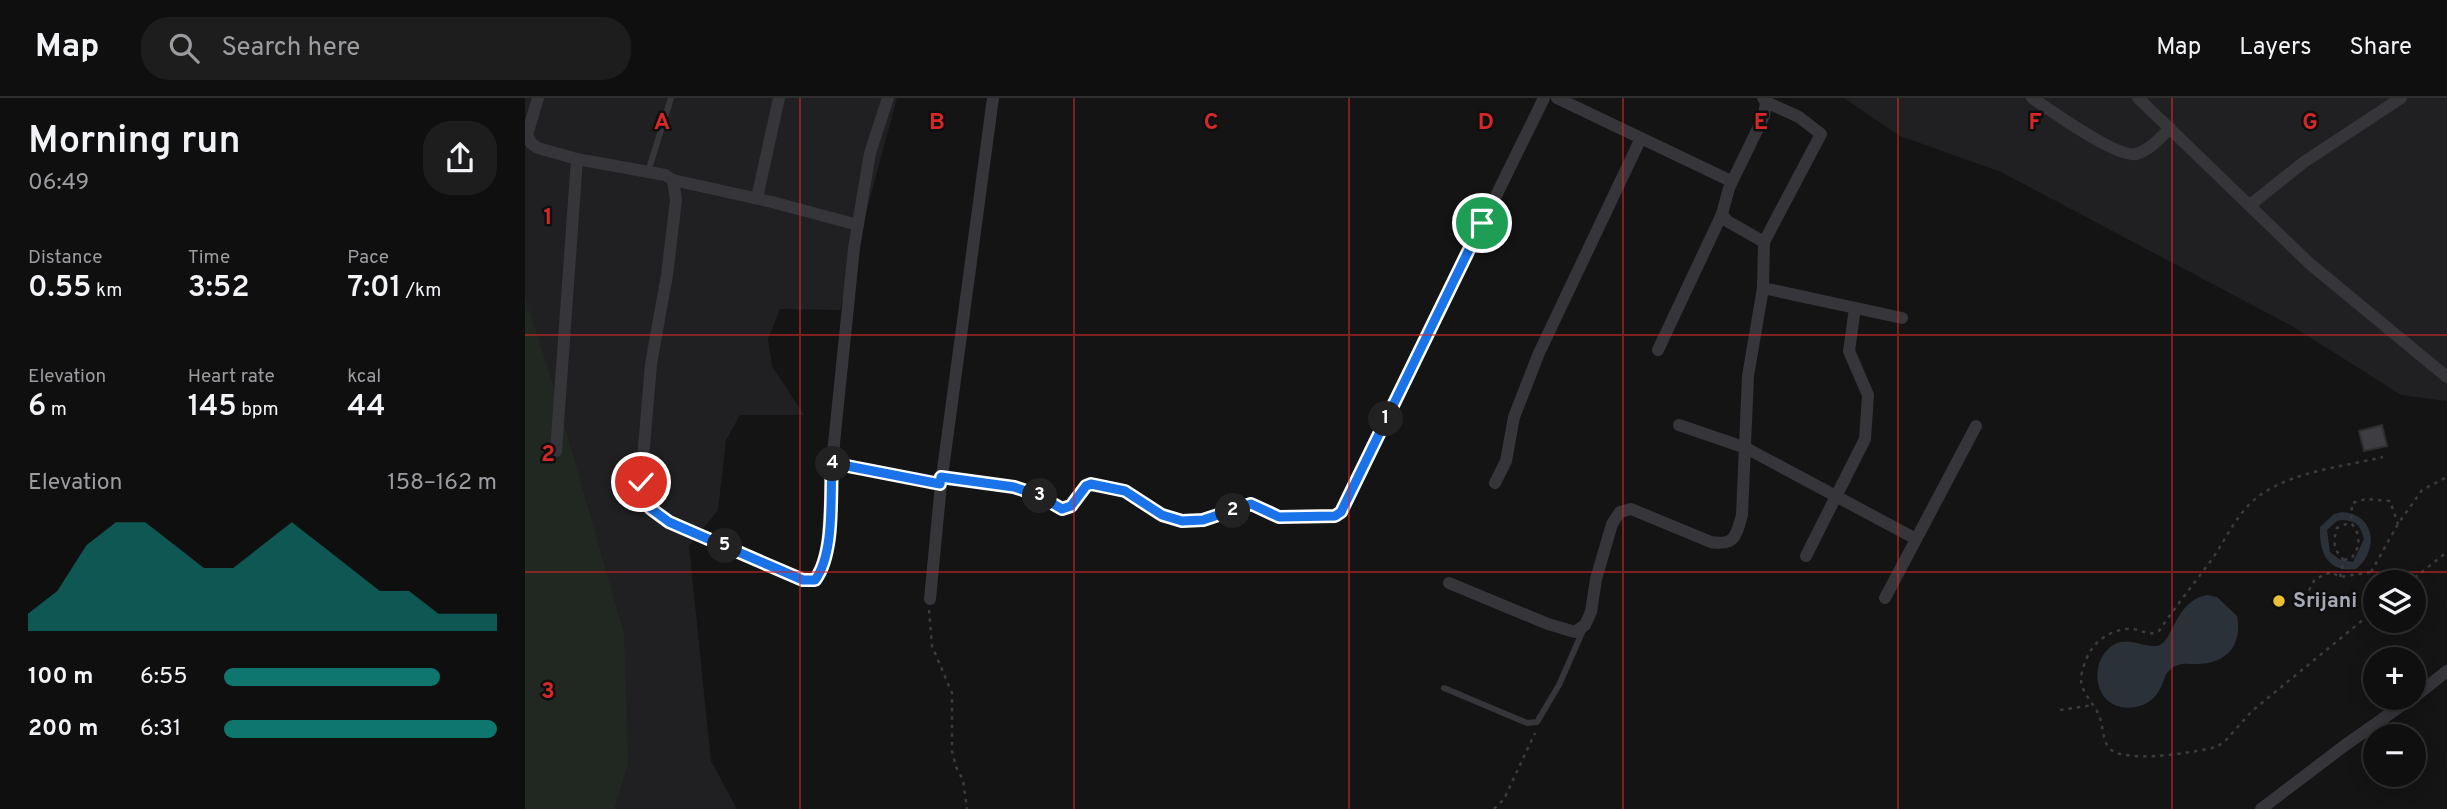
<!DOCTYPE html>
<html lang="en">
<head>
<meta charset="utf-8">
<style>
  :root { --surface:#0f0f10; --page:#1d1d1e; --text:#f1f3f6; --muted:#9b9c9f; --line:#2f2f30; --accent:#0f766e }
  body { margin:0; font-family:Overpass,sans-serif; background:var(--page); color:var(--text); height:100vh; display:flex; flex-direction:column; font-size:26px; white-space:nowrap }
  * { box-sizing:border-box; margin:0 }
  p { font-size:23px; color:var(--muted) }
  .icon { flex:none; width:38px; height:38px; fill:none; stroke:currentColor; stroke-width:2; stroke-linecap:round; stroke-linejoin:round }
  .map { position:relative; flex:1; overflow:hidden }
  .drawer { display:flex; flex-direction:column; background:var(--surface); width:525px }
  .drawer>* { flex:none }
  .controls { position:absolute; left:1838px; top:472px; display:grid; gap:14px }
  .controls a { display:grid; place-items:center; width:63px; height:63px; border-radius:50%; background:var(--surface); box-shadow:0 4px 18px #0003,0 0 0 2px var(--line); font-size:35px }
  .pin { position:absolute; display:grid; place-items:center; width:60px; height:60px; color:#fff; margin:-30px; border:4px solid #fff; border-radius:50%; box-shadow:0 2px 7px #0007 }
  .km { position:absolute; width:35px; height:35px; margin:-18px; border-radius:50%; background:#222; color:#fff; font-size:19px; line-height:35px; text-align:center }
  .round { display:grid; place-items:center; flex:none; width:74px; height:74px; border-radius:28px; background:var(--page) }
  .summary { display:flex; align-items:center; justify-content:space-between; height:119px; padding:0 28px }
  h1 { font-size:38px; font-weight:600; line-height:52px }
  .figures { display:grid; grid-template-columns:repeat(3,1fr); gap:10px; height:119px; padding:7px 28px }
  .figures div { display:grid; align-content:center }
  .figures b { font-size:30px; font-weight:600 }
  .figures small { font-size:19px; font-weight:400 }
  .figures p { font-size:19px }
  .chart { height:196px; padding:14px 28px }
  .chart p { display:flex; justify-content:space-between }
  .chart svg { width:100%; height:126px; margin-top:7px; fill:var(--accent); opacity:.7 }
  ul { padding:0 28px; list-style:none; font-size:23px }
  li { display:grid; grid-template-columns:112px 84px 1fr; align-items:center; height:52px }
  li i { height:18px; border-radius:9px; background:var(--accent) }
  header { display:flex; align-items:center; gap:42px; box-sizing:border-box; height:98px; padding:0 35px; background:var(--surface); border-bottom:2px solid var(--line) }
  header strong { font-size:33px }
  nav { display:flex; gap:38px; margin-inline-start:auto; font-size:24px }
  .search { width:490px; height:63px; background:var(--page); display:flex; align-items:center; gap:18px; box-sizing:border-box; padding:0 24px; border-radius:28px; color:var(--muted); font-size:26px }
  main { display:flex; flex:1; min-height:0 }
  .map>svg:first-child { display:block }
  .built { fill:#202022 }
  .green { fill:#202821 }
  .water { fill:#2a3139; fill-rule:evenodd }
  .building { fill:#3e3e42; stroke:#2e2e31; stroke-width:2 }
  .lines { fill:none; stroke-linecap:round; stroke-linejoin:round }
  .path { stroke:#3b3c41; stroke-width:2.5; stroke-dasharray:3.5 5; stroke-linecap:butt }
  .service { stroke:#35353a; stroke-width:6 }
  .minor { stroke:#35353a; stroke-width:12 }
  .route-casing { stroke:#fff; stroke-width:14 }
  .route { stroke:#1a73e8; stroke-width:9 }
  .grid { fill:none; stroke:#d62828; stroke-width:2; stroke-opacity:0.55 }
  .poi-dot { fill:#ecbf35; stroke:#0f0f10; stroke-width:2.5 }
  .labels { text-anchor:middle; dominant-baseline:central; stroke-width:5; stroke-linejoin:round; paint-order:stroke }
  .poi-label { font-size:21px; font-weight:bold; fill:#a6a9b5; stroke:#0f0f10; text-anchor:start }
  .grid-label { font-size:23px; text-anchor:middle; font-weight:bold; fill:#d62828; stroke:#0f0f10; stroke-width:5; stroke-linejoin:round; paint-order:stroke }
</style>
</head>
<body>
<header>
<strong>Map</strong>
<div class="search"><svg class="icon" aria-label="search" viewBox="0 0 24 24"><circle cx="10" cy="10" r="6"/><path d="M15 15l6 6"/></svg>Search here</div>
<nav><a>Map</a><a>Layers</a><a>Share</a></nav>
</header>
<main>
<section class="drawer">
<div class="summary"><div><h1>Morning run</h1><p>06:49</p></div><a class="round"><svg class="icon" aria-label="share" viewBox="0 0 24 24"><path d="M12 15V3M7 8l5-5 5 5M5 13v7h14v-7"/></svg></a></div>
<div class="figures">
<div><p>Distance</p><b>0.55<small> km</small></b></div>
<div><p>Time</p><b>3:52</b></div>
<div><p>Pace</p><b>7:01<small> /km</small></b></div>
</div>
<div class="figures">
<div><p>Elevation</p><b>6<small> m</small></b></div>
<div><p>Heart rate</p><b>145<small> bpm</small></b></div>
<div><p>kcal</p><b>44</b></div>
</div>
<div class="chart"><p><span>Elevation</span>158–162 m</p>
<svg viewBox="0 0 160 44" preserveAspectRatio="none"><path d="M0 44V38L10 30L20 14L30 6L40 6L50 14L60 22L70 22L80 14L90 6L100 14L110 22L120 30L130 30L140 38L150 38L160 38V44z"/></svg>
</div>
<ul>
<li><b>100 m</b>6:55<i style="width:79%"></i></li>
<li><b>200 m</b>6:31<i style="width:100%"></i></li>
</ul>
</section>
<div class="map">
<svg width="1922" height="711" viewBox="0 0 1922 711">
  <rect width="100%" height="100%" fill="#141415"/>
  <g class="built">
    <polygon points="0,0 372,0 315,212 255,211 243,241 247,268 279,317 215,317 201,342 193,412 164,448 186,663 212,711 0,711"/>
    <polygon points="1319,0 1922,0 1922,303 1876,297 1767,228 1476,74 1375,38"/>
  </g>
  <polygon class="green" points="0,200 25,277 99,536 103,666 89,711 0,711"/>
  <g class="water">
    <path d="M1817 414C1851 416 1854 453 1831 471 1802 475 1794 454 1795 429L1809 416ZM1817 422C1832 423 1835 427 1839 441L1828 464 1814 461 1805 454 1802 432 1812 423Z"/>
    <path d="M1682 497 1692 499 1712 518C1718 547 1701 566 1672 566 1662 566 1654 564 1646 571 1640 575 1639 583 1636 589 1629 605 1613 612 1596 609 1566 603 1565 559 1590 546 1604 539 1617 549 1632 548 1648 546 1649 503 1682 497Z"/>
  </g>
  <polygon class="building" points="1857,327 1862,348 1839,353 1834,333"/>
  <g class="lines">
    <g class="path">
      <polyline points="430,381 489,389 513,397 537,411 546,408 563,386 600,393 637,417 657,423 678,422 726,406 754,419 804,419"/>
      <polyline points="1819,462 1827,460 1834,447 1832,434 1826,424 1827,405 1841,401 1865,403 1873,426"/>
      <path d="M1819 462C1808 452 1808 444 1812 430L1826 424"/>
      <polyline points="1846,474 1873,426 1897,392 1922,379"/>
      <polyline points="1815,479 1819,462"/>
      <polyline points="1883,485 1922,454"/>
      <polyline points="1780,500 1790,481 1806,474 1815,479 1846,474 1854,485"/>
      <polyline points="404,512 407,548 427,595 427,653 431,669 438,682 442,711"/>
      <path d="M1850 512 1727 613 1701 642 1692 649C1664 655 1622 662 1595 656 1590 655 1584 651 1582 647 1577 637 1578 625 1573 615 1568 605 1557 595 1556 582 1556 572 1563 554 1570 547 1578 537 1596 529 1609 531 1618 533 1625 538 1634 533 1650 509 1668 487 1685 464 1704 438 1714 407 1745 391 1778 372 1822 368 1858 359"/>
      <polyline points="1535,612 1568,607"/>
      <polyline points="969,711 979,701 1010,635"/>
    </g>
    <g class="service">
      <polyline points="123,74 146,0"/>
      <polyline points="919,590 1002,625 1012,624 1034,587 1059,530"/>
    </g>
    <g class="minor">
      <polyline points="13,0 2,37 6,45 13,50 52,61 140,77 148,82 151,102 142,177 126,266 116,384 125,410 144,424 278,482 290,482 296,473 302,451 307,365 329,150 345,55 363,0"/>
      <polyline points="1032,0 1206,83"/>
      <path d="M1507 0C1526 12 1591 60 1611 56 1625 52 1635 40 1645 30"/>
      <polyline points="1613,0 1784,165 1922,279"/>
      <polyline points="148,82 247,104 333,127"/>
      <polyline points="232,100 254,0"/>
      <polyline points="1725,107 1779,64 1876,0"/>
      <polyline points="1239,144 1296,36 1274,19 1241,4"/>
      <polyline points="1238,190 1377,220"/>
      <polyline points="1133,252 1197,116"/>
      <polyline points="1154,327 1221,350 1391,441"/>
      <polyline points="31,353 52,61"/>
      <polyline points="307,365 416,386"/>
      <polyline points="970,385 981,363 989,319 1014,255 1116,40"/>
      <polyline points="816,414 1019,0"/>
      <polyline points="1281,458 1340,341 1343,297 1324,253 1330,210"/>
      <path d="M924 485 1023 526 1050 534 1060 527 1066 514 1071 481 1087 426 1095 414 1106 411 1186 444C1210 448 1211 438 1217 417L1223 278 1238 190 1239 144 1202 123 1197 116 1204 90 1239 18 1241 4 1238 0"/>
      <polyline points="1360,500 1451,328"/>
      <polyline points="405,501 416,386 468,0"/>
      <polyline points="1888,600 1922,573"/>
      <polyline points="1736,711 1819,648 1887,600"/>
    </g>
  </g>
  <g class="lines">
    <defs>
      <path id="route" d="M116 384 125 410 144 424 278 482H290C310 455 305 399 307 365L415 386 416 379 489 389 513 397 537 411 546 408 561 388 566 386 600 393 637 417 657 423 678 422 726 406 754 419 810 418 816 414 957 125"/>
    </defs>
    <use href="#route" class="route-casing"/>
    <use href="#route" class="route"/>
  </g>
  <path class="grid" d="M275 0V711M549 0V711M824 0V711M1098 0V711M1373 0V711M1647 0V711M0 237H1922M0 474H1922"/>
  <circle class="poi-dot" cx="1754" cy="503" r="7"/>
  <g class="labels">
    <g class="poi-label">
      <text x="1768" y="503">Srijani</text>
    </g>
  </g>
  <g class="grid-label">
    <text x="137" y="31">A</text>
    <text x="412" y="31">B</text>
    <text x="686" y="31">C</text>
    <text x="961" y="31">D</text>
    <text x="1236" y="31">E</text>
    <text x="1510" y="31">F</text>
    <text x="1785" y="31">G</text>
    <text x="23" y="126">1</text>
    <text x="23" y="363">2</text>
    <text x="23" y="600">3</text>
  </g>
</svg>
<div class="controls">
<a><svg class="icon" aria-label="layers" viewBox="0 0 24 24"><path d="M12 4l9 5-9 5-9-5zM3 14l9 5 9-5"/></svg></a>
<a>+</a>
<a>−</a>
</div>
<div class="pin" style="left:957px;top:125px;background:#1e9e55"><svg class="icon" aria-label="arrive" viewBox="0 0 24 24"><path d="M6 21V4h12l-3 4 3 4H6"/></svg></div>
<div class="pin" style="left:116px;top:384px;background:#d93025"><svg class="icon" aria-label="check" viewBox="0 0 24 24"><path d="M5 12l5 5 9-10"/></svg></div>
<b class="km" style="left:861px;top:321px">1</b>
<b class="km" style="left:708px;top:413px">2</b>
<b class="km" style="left:515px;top:398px">3</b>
<b class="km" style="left:308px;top:366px">4</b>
<b class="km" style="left:200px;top:448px">5</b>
</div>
</main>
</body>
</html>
